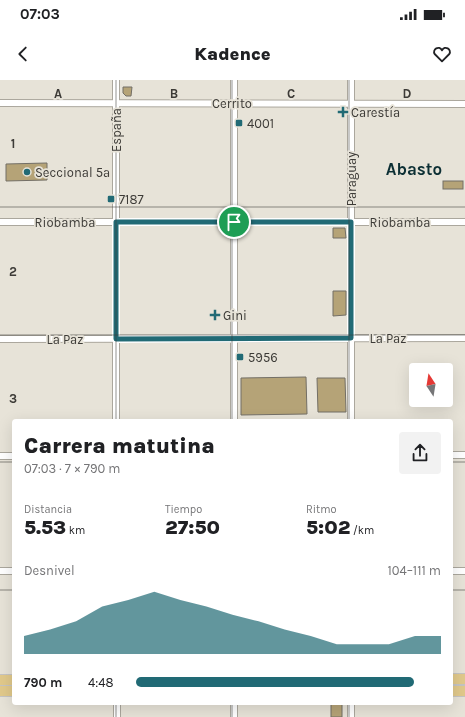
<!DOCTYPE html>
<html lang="es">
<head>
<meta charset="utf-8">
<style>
  :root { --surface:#fff; --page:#f2f2f2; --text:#202124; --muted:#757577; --accent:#216a75 }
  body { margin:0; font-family:Karla,sans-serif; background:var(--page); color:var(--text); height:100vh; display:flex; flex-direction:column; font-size:15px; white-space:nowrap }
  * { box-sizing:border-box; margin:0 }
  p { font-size:13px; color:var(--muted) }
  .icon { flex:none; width:22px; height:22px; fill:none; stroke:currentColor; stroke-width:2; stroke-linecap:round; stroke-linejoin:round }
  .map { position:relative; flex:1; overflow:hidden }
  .drawer { position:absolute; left:12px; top:339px; width:441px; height:286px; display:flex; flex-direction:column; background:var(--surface); border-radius:4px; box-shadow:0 4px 16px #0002 }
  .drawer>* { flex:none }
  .needle { width:26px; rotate:348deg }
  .tools { position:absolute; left:409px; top:283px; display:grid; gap:8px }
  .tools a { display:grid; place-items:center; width:44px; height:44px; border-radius:4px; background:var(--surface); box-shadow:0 4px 16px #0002; font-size:20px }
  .pin { position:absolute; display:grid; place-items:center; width:34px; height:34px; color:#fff; margin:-17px; border:2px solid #fff; border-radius:50%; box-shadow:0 1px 4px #0007 }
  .round { display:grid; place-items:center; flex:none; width:42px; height:42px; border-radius:4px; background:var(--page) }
  .overview { display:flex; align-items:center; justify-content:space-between; height:68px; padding:0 12px }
  h1 { font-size:22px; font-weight:800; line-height:30px }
  .metrics { display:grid; grid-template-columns:repeat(3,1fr); gap:6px; height:68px; padding:4px 12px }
  .metrics div { display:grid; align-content:center }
  .metrics b { font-size:20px; font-weight:800 }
  .metrics small { font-size:11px; font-weight:400 }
  .metrics p { font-size:11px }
  .chart { height:112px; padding:8px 12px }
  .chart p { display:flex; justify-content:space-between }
  .chart svg { width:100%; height:72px; margin-top:4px; fill:var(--accent); opacity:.7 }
  ul { padding:0 12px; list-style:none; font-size:13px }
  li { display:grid; grid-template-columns:64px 48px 1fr; align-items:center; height:30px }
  li i { height:10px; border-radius:5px; background:var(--accent) }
  .status { display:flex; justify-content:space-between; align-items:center; height:28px; padding:0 20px; background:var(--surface); direction:ltr }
  .status svg { height:11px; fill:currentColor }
  header { display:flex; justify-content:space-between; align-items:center; height:52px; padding:0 12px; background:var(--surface); font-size:18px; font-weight:800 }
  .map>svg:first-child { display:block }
  .building { fill:#b5a377; stroke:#736f66 }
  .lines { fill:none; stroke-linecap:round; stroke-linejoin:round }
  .minor-casing { stroke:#aba79d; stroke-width:8 }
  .primary-casing { stroke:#c5c4c3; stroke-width:12 }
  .minor { stroke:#fff; stroke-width:6 }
  .primary { stroke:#e1c98b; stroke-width:10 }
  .route-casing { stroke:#fff; stroke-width:8 }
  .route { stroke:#216a75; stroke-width:5 }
  .grid { fill:none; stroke:#3d3b37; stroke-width:1; stroke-opacity:0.55 }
  .poi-dot { fill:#216a75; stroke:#e7e3d8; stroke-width:1.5 }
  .labels { text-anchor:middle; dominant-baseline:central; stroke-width:3.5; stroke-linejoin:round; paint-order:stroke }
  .street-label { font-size:13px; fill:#3d3b37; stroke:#e7e3d8 }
  .poi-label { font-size:13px; fill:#3d3b37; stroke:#e7e3d8; text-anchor:start }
  .district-label { font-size:17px; font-weight:bold; fill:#0c2f34; stroke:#e7e3d8 }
  .grid-label { font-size:13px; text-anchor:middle; font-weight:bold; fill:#3d3b37; stroke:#e7e3d8; stroke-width:3.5; stroke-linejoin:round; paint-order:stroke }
</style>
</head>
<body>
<div class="status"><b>07:03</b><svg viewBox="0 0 49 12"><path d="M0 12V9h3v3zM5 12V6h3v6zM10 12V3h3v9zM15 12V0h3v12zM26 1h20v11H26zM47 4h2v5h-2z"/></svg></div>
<header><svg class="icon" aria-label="back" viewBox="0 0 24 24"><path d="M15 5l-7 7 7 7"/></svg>Kadence<svg class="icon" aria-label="heart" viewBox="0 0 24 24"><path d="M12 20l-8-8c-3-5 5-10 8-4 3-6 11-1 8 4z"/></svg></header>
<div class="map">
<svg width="465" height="637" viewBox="0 0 465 637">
  <rect width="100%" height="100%" fill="#e7e3d8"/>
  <g class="building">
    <polygon points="123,7 132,7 131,16 126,16 123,13"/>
    <polygon points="47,83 47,100 6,101 6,84"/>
    <rect x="443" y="101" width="20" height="8"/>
    <polygon points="333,148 345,148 346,158 333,158"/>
    <polygon points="333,211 346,211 346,235 333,236"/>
    <polygon points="306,297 307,334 241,335 241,298"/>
    <polygon points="317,298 345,298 346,332 318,332"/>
    <rect x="331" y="623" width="11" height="14"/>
  </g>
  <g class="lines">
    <defs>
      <g id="minor">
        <polyline points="116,0 116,341"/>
        <polyline points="0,23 465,24"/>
        <polyline points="0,142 465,142"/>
        <polyline points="0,259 465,258"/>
        <polyline points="234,341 234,0"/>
        <polyline points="351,341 351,0"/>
        <polyline points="451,375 465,375"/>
        <polyline points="0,376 14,376"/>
        <polyline points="0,491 14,491"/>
        <polyline points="451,491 465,491"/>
        <polyline points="117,637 117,623"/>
        <polyline points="234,637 234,623"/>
        <polyline points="351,637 351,623"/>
      </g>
      <g id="primary">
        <polyline points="451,599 465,599"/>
        <polyline points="0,600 14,600"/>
        <polyline points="0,611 14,611"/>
        <polyline points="451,611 465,611"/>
      </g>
    </defs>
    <use href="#minor" class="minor-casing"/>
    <use href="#primary" class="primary-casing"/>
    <use href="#minor" class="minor"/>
    <use href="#primary" class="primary"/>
  </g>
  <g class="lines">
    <defs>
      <polygon id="route" points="116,142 351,142 351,258 116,259"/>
    </defs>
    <use href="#route" class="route-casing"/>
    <use href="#route" class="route"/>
  </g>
  <path class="grid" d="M116 0V341M232 0V341M349 0V341M0 127H465M0 255H465M0 382H14M451 382H465M0 510H14M451 510H465M116 623V637M232 623V637M349 623V637"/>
  <g class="poi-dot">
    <path d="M341 26h4v4h4v4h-4v4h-4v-4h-4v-4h4z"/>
    <rect x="235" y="39" width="8" height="8" rx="2"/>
    <circle cx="27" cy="92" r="4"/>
    <rect x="107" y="115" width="8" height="8" rx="2"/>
    <path d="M213 229h4v4h4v4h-4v4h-4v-4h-4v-4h4z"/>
    <rect x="236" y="273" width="8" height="8" rx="2"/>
  </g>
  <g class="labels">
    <g class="street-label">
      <text x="232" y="23">Cerrito</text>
      <text transform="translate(116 50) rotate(-90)">España</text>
      <text transform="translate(351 99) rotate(-90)">Paraguay</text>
      <text x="65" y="142">Riobamba</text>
      <text x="400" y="142">Riobamba</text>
      <text x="388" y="258">La Paz</text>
      <text x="65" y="259">La Paz</text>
    </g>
    <g class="poi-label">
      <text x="351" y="32">Carestía</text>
      <text x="247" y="43">4001</text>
      <text x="35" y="92">Seccional 5ª</text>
      <text x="119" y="119">7187</text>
      <text x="223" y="235">Gini</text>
      <text x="248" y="277">5956</text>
    </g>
    <g class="district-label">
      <text x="414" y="89">Abasto</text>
    </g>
  </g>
  <g class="grid-label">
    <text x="58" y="18">A</text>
    <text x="174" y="18">B</text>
    <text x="291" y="18">C</text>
    <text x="407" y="18">D</text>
    <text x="13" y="68">1</text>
    <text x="13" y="196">2</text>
    <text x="13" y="323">3</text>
  </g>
</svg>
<div class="tools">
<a><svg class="needle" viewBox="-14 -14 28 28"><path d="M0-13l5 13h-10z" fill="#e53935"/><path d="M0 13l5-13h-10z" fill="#757577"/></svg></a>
</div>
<div class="pin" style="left:234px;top:142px;background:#1e9e55"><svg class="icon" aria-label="arrive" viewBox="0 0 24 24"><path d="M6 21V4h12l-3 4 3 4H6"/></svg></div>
<section class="drawer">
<div class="overview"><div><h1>Carrera matutina</h1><p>07:03 · 7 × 790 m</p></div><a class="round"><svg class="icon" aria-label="share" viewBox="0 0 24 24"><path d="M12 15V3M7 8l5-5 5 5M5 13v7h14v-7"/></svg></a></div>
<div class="metrics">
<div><p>Distancia</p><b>5.53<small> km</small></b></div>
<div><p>Tiempo</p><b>27:50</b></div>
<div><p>Ritmo</p><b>5:02<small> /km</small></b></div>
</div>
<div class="chart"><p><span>Desnivel</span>104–111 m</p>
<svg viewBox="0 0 160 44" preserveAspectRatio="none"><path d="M0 44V33L10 29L20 24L30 15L40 11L50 6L60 11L70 15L80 20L90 24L100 29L110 33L120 38L130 38L140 38L150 33L160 33V44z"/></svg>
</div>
<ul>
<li><b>790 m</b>4:48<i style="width:91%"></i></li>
</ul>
</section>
</div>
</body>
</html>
